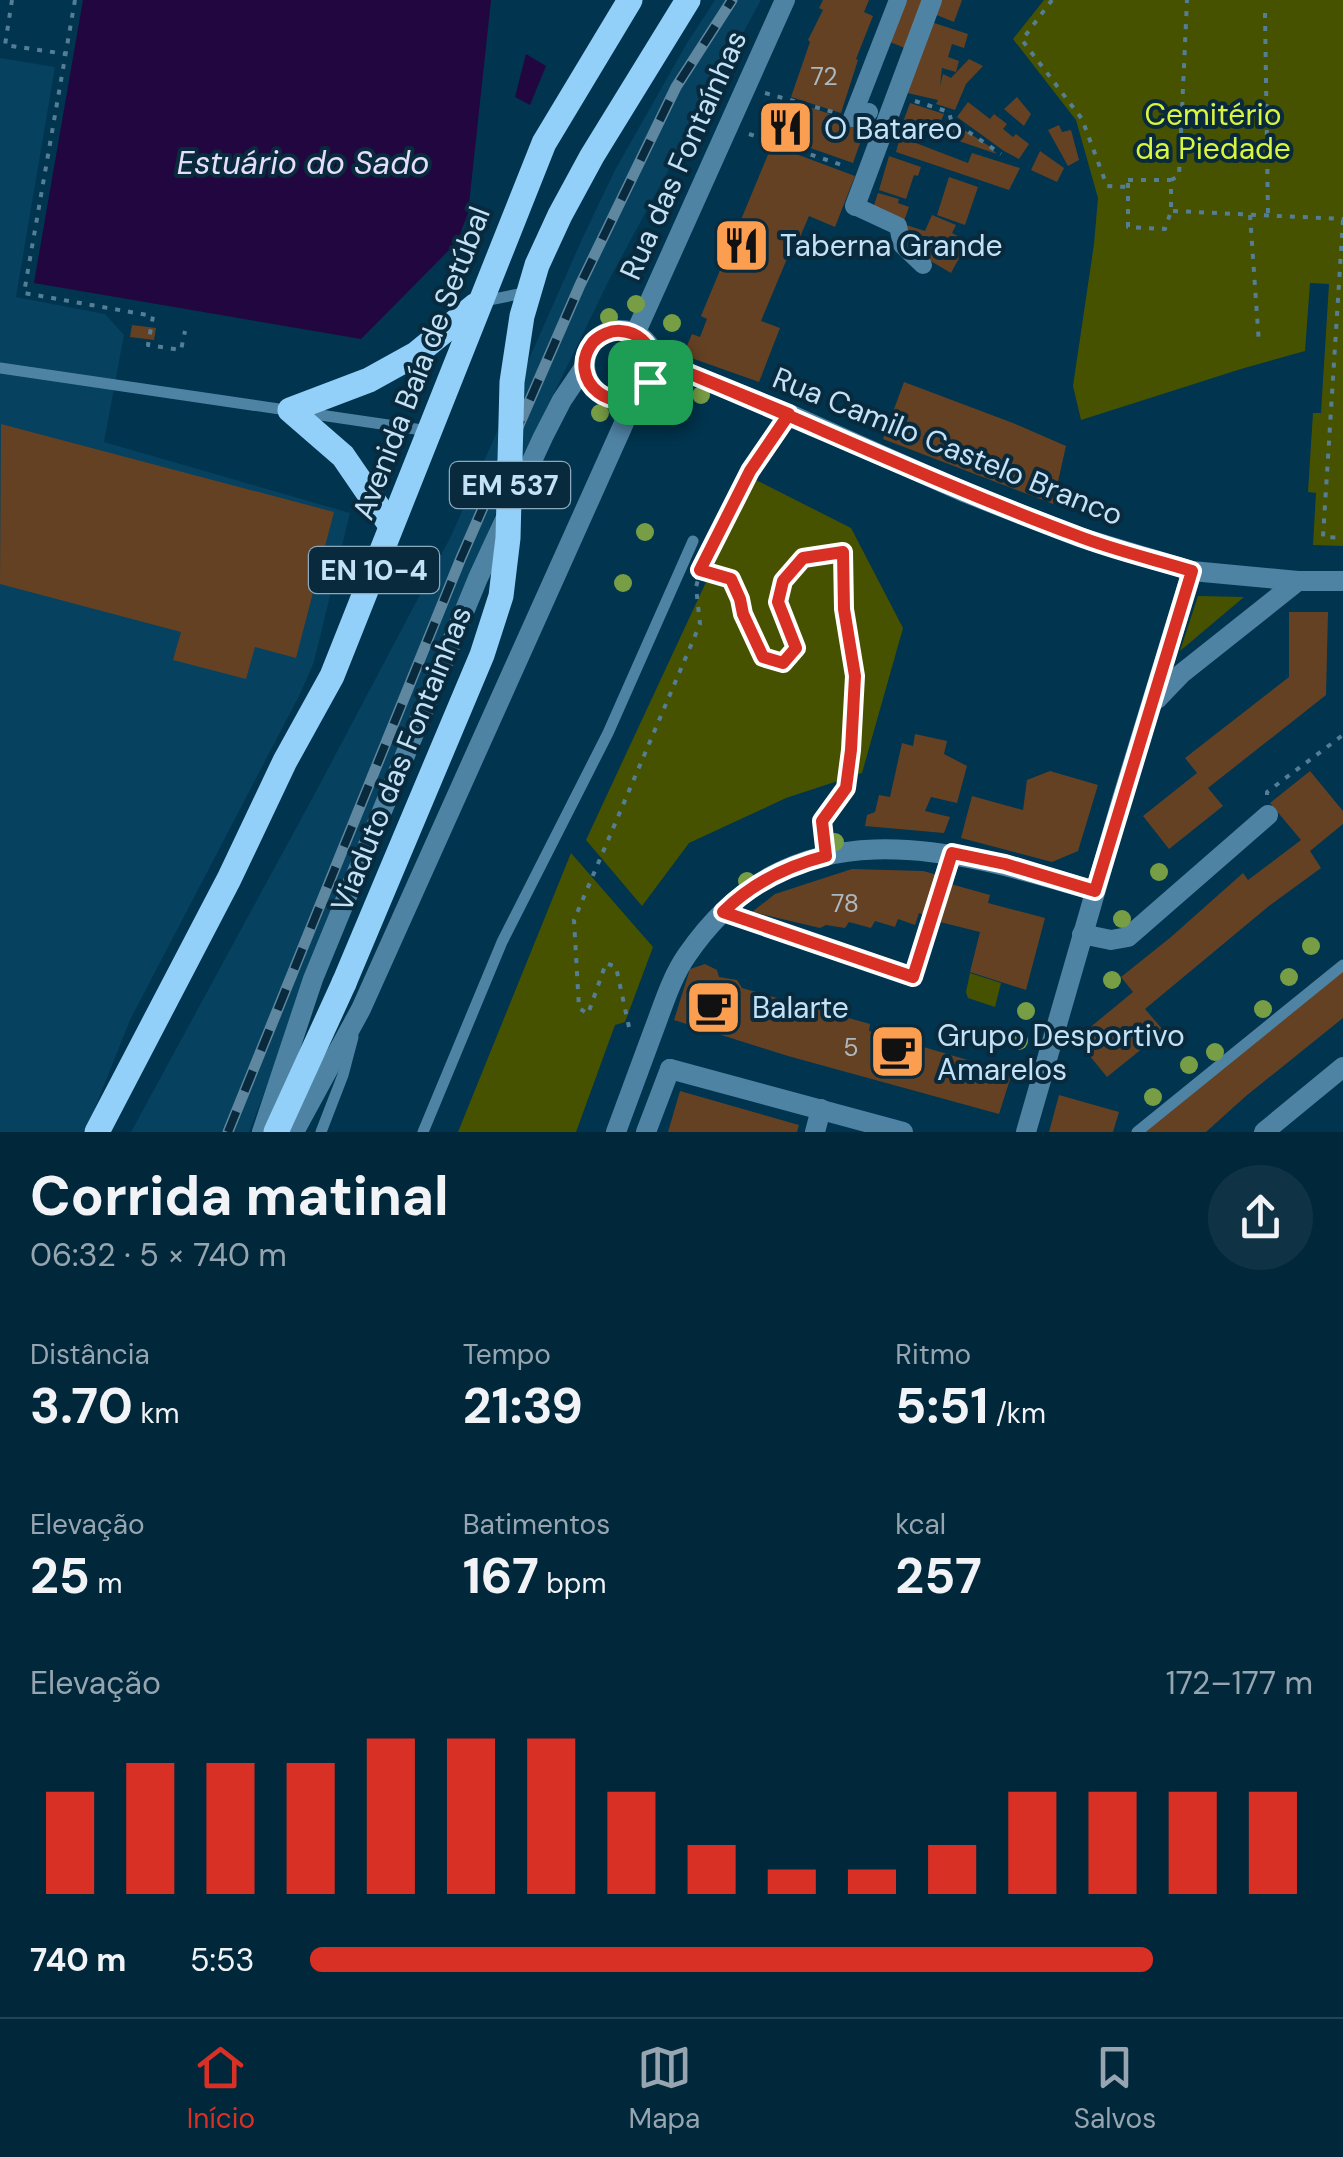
<!DOCTYPE html>
<html lang="pt">
<head>
<meta charset="utf-8">
<style>
  :root { --surface:#01273a; --page:#0f3345; --text:#f1f3f6; --muted:#96a5af; --line:#234454; --accent:#d93025 }
  body { margin:0; font-family:"DM Sans",sans-serif; background:var(--page); color:var(--text); height:100vh; display:flex; flex-direction:column; font-size:38px; white-space:nowrap }
  * { box-sizing:border-box; margin:0 }
  p { font-size:32px; color:var(--muted) }
  .icon { flex:none; width:55px; height:55px; fill:none; stroke:currentColor; stroke-width:2; stroke-linecap:round; stroke-linejoin:round }
  .map { position:relative; height:1132px; overflow:hidden }
  .panel { display:flex; flex-direction:column; background:var(--surface); flex:1 }
  .panel>* { flex:none }
  .pin { position:absolute; display:grid; place-items:center; width:85px; height:85px; color:#fff; margin:-42px; border-radius:20px; box-shadow:0 5px 15px #0006 }
  .round { display:grid; place-items:center; flex:none; width:105px; height:105px; border-radius:52px; background:var(--page) }
  .summary { display:flex; align-items:center; justify-content:space-between; height:170px; padding:0 30px }
  h1 { font-size:55px; font-weight:700; line-height:75px }
  .stats { display:grid; grid-template-columns:repeat(3,1fr); gap:15px; height:170px; padding:10px 30px }
  .stats div { display:grid; align-content:center }
  .stats b { font-size:50px; font-weight:700 }
  .stats small { font-size:28px; font-weight:400 }
  .stats p { font-size:28px }
  .chart { height:280px; padding:20px 30px }
  .chart p { display:flex; justify-content:space-between }
  .chart svg { width:100%; height:180px; margin-top:10px; stroke:var(--accent); stroke-width:6 }
  ul { padding:0 30px; list-style:none; font-size:32px }
  li { display:grid; grid-template-columns:160px 120px 1fr; align-items:center; height:75px }
  li i { height:25px; border-radius:12px; background:var(--accent) }
  .tab-bar { display:flex; justify-content:space-around; align-items:center; height:140px; border-top:2px solid var(--line); background:var(--surface); font-size:28px; color:var(--muted) }
  .tab-bar a { display:grid; justify-items:center; gap:5px }
  .tab-bar .selected { color:var(--accent) }
  .map>svg:first-child { display:block }
  .built { fill:#06415f }
  .green { fill:#475200 }
  .water { fill:#210640 }
  .building { fill:#654123 }
  .lines { fill:none; stroke-linecap:round; stroke-linejoin:round }
  .path { stroke:#547e96; stroke-width:4; stroke-dasharray:5 8; stroke-linecap:butt }
  .service { stroke:#4f83a4; stroke-width:11 }
  .pedestrian { stroke:#4f83a4; stroke-width:18 }
  .minor { stroke:#4f83a4; stroke-width:20 }
  .primary { stroke:#93d0f9; stroke-width:25 }
  .rail-casing { stroke:#5f879f; stroke-width:11 }
  .rail { stroke:#092a3c; stroke-width:8; stroke-dasharray:22; stroke-linecap:butt }
  .primary-bridge { stroke:#93d0f9; stroke-width:25 }
  .tree { fill:#789e45 }
  .route-casing { stroke:#fff; stroke-width:20 }
  .route { stroke:#d93025; stroke-width:12 }
  .labels { text-anchor:middle; dominant-baseline:central; stroke-width:8; stroke-linejoin:round; paint-order:stroke }
  .number-label { font-size:25px; fill:#acb9c1 }
  .shield { fill:#092a3c; stroke:#8caabe; stroke-width:2.5 }
  .shield-label { font-size:28px; font-weight:bold; fill:#c4e1f6 }
  .park-label { font-size:30px; fill:#d9f53d; stroke:#092a3c }
  .poi-label { font-size:30px; fill:#c4e1f6; stroke:#092a3c; text-anchor:start }
  .street-label { font-size:30px; fill:#c4e1f6; stroke:#092a3c }
  .water-label { font-size:32px; font-style:italic; fill:#e5ddf9; stroke:#092a3c }
</style>
</head>
<body>
<div class="map">
<svg width="1343" height="1132" viewBox="0 0 1343 1132">
  <rect width="100%" height="100%" fill="#01344e"/>
  <g class="built">
    <polygon points="715,0 761,0 610,278 495,515 387,774 249,1132 131,1132 321,782 451,536 582,239 615,170 687,43"/>
    <polygon points="0,58 55,67 16,297 105,314 124,335 104,442 350,513 314,662 300,694 130,1020 93,1113 83,1132 0,1132"/>
  </g>
  <g class="green">
    <polygon points="1044,0 1343,0 1343,546 1313,545 1316,493 1308,492 1313,413 1321,413 1329,284 1310,283 1305,351 1241,369 1081,420 1073,386 1094,244 1098,198 1076,120 1013,39"/>
    <polygon points="754,479 851,528 903,628 862,773 786,798 689,843 642,906 586,840"/>
    <polygon points="1198,596 1244,597 1180,651"/>
    <polygon points="571,853 653,947 625,1022 615,1025 576,1132 458,1132"/>
    <polygon points="970,973 1001,983 995,1007 968,998 966,992"/>
  </g>
  <g class="water">
    <polygon points="83,0 491,0 468,213 457,242 361,339 34,283"/>
    <polygon points="526,54 546,66 530,105 515,97"/>
  </g>
  <g class="building">
    <polygon points="823,0 869,0 864,12 873,16 856,59 858,60 841,113 791,97 810,42 808,40 823,10 819,8"/>
    <polygon points="902,0 922,0 918,10 922,12 907,49 883,39"/>
    <polygon points="939,0 962,0 954,22 934,14"/>
    <polygon points="928,21 968,34 964,48 952,44 948,57 959,61 956,72 942,68 940,86 943,74 951,78 969,59 983,66 966,84 955,110 936,104 938,100 903,92"/>
    <polygon points="1017,97 1031,114 1024,126 1004,109"/>
    <polygon points="791,101 866,126 853,163 779,137"/>
    <polygon points="968,102 990,119 994,114 1007,124 1003,129 1013,137 1016,134 1029,144 1019,159 1004,151 957,117"/>
    <polygon points="910,103 944,114 941,121 960,127 989,146 997,154 903,122"/>
    <polygon points="1059,125 1062,132 1071,130 1079,160 1068,166 1048,130"/>
    <polygon points="900,137 968,163 972,153 1020,168 1009,190 896,152"/>
    <polygon points="772,145 855,176 835,227 809,216 797,244 794,242 761,321 780,328 759,382 683,355 692,334 700,337 707,319 701,316"/>
    <polygon points="1040,151 1064,168 1057,182 1031,170"/>
    <polygon points="889,156 921,167 918,176 914,175 906,199 879,190"/>
    <polygon points="949,177 978,187 965,225 937,215"/>
    <polygon points="878,193 899,199 898,203 909,207 903,224 872,211"/>
    <polygon points="932,215 956,225 952,233 968,242 951,273 917,253 904,243 903,224 925,231"/>
    <polygon points="132,325 156,328 154,340 130,337"/>
    <polygon points="904,382 1013,423 1066,446 1053,504 883,439"/>
    <polygon points="1,424 334,512 296,658 255,647 246,679 173,660 181,632 0,584"/>
    <polygon points="1289,612 1328,612 1326,695 1208,788 1223,806 1169,849 1143,816 1197,773 1185,758 1289,677"/>
    <polygon points="915,734 947,741 944,754 967,766 957,803 931,797 925,811 950,817 944,833 865,826 867,815 875,812 879,795 890,797 902,743 913,746"/>
    <polygon points="1050,771 1098,785 1078,851 1052,862 961,838 972,796 1023,810 1027,780"/>
    <polygon points="1310,771 1343,811 1343,824 1310,851 1321,868 1269,906 1145,1009 1164,1031 1107,1077 1076,1039 1133,992 1121,977 1171,937 1243,873 1248,880 1301,840 1270,803"/>
    <polygon points="852,869 923,871 938,875 925,915 919,913 915,925 898,919 895,927 875,921 871,928 849,922 845,928 826,925 820,928 752,912 775,894"/>
    <polygon points="947,883 990,895 988,903 1045,918 1026,990 970,972 980,932 936,921"/>
    <polygon points="705,964 717,970 719,977 737,980 742,988 870,1024 869,1031 1012,1073 999,1114 788,1056 674,1020 690,969"/>
    <polygon points="1343,965 1343,1018 1246,1096 1206,1132 1137,1132"/>
    <polygon points="680,1091 799,1125 797,1132 668,1132"/>
    <polygon points="1059,1095 1119,1112 1113,1132 1049,1132"/>
  </g>
  <g class="lines">
    <g class="path">
      <polyline points="12,0 5,45 66,54"/>
      <polyline points="75,0 24,293 153,316 148,345 181,350 185,331"/>
      <polyline points="1052,0 1022,40 1082,119 1107,186 1128,187"/>
      <polyline points="1265,13 1268,215"/>
      <polyline points="765,93 833,112"/>
      <polyline points="915,101 949,112 951,120 1001,154"/>
      <polyline points="749,134 845,166"/>
      <polygon points="1128,180 1171,180 1171,211 1165,229 1128,227"/>
      <polyline points="1171,180 1179,176 1187,0"/>
      <polyline points="1173,211 1343,219"/>
      <polyline points="1250,215 1259,344"/>
      <polyline points="1343,220 1323,537 1343,538"/>
      <polyline points="711,547 749,471 775,434"/>
      <polyline points="700,569 731,579 740,599 743,614 763,657 783,663 796,648 777,601 783,581 803,559 843,552 845,609 855,676 851,750 846,789 822,821 824,837"/>
      <polyline points="1267,795 1267,792 1343,735"/>
      <polyline points="629,1027 616,967 606,963 588,1014 579,1008 574,920 700,624 696,587 698,580"/>
    </g>
    <g class="service">
      <polyline points="484,301 529,292"/>
      <polyline points="0,368 429,431"/>
      <polyline points="321,1132 343,1075 353,1037"/>
      <polyline points="423,1132 502,942 608,733 693,541"/>
      <polyline points="1137,1132 1343,965"/>
    </g>
    <g class="pedestrian">
      <polyline points="869,112 852,118 898,0"/>
      <polyline points="855,206 898,226 902,245 923,265"/>
      <polyline points="723,912 913,977 951,853"/>
    </g>
    <g class="minor">
      <polyline points="855,206 932,0"/>
      <circle cx="620" cy="365" r="35"/>
      <polyline points="635,334 785,0"/>
      <polyline points="654,359 789,414 966,493 1079,537 1192,571 1298,581 1343,581"/>
      <polyline points="1157,699 1181,674 1298,581"/>
      <polyline points="1082,934 1111,940 1128,937 1268,815"/>
      <polyline points="670,1069 903,1132"/>
      <polyline points="262,1132 313,979 478,578 543,437 562,400 585,366"/>
      <polyline points="294,1132 361,1009 624,423 632,398"/>
      <path d="M616 1132C628 1099 641 1065 653 1032 663 1006 671 978 687 955 791 803 947 847 1095 891"/>
      <polyline points="646,1132 670,1069"/>
      <polyline points="815,1132 821,1109"/>
      <polyline points="1026,1132 1122,799 1192,571"/>
      <polyline points="1264,1132 1343,1067"/>
    </g>
    <g class="primary">
      <polyline points="391,526 343,456 290,410 369,380 416,354 476,305"/>
      <polyline points="97,1132 229,879 285,761 332,676 544,143 630,0"/>
      <polyline points="276,1132 344,983"/>
    </g>
    <defs>
      <polyline id="rail" points="228,1132 461,558 580,285 676,87 732,0"/>
    </defs>
    <use href="#rail" class="rail-casing"/>
    <use href="#rail" class="rail"/>
    <polyline class="primary-bridge" points="344,983 482,655 501,596 508,538 512,382 522,316 537,265 560,215 592,156 688,0"/>
  </g>
  <g class="tree">
    <circle cx="636" cy="304" r="9"/>
    <circle cx="609" cy="317" r="9"/>
    <circle cx="672" cy="323" r="9"/>
    <circle cx="701" cy="395" r="9"/>
    <circle cx="659" cy="403" r="9"/>
    <circle cx="600" cy="413" r="9"/>
    <circle cx="645" cy="532" r="9"/>
    <circle cx="623" cy="583" r="9"/>
    <circle cx="835" cy="842" r="9"/>
    <circle cx="1159" cy="872" r="9"/>
    <circle cx="747" cy="881" r="9"/>
    <circle cx="1122" cy="919" r="9"/>
    <circle cx="1311" cy="946" r="9"/>
    <circle cx="1289" cy="977" r="9"/>
    <circle cx="1112" cy="980" r="9"/>
    <circle cx="1263" cy="1009" r="9"/>
    <circle cx="1026" cy="1011" r="9"/>
    <circle cx="1019" cy="1041" r="9"/>
    <circle cx="1215" cy="1052" r="9"/>
    <circle cx="1189" cy="1065" r="9"/>
    <circle cx="1153" cy="1097" r="9"/>
  </g>
  <g class="lines">
    <defs>
      <path id="route" d="M650 382C618 425 563 380 593 342 600 335 611 330 621 331 638 332 649 344 654 359L789 414 750 471 700 570 731 579 740 599 743 614 763 657 783 663 796 648 778 602 783 581 803 558 843 552 844 609 855 676 851 750 846 788 822 821 826 856C787 866 752 883 723 912L913 977 952 853 1005 864 1095 891 1192 571C1153 559 1113 550 1075 535 933 482 795 416 654 359V371L650 382"/>
    </defs>
    <use href="#route" class="route-casing"/>
    <use href="#route" class="route"/>
  </g>
  <defs>
    <symbol id="restaurant-square" viewBox="-11 -11 22 22"><rect x="-9" y="-9" width="18" height="18" rx="4" fill="#fb9e50" stroke="#092a3c"/><path d="M-5-6h1v4h1v-4h1v4h1v-4h1v5L-1.5 .5V6h-2V.5L-5-1ZM5-6V6H3V1.5H1.5Q1.5-4 5-6Z" fill="#111"/></symbol>
    <symbol id="cafe-square" viewBox="-11 -11 22 22"><rect x="-9" y="-9" width="18" height="18" rx="4" fill="#fb9e50" stroke="#092a3c"/><path d="M-5.5-4.5H6V0H3Q3 3.5 0 3.5H-2.5Q-5.5 3.5-5.5 0ZM3-3.2v2h1.7v-2ZM-6 4.5H4V6H-6Z" fill="#111"/></symbol>
  </defs>
  <g fill-rule="evenodd">
    <use href="#restaurant-square" x="754" y="96" width="63" height="63"/>
    <use href="#restaurant-square" x="710" y="214" width="63" height="63"/>
    <use href="#cafe-square" x="682" y="976" width="63" height="63"/>
    <use href="#cafe-square" x="866" y="1020" width="63" height="63"/>
  </g>
  <g class="labels">
    <g class="number-label">
      <text x="824" y="76">72</text>
      <text x="845" y="903">78</text>
      <text x="851" y="1047">5</text>
    </g>
    <g class="shield">
      <rect x="450" y="462" width="120" height="46" rx="8"/>
      <rect x="309" y="547" width="130" height="46" rx="8"/>
    </g>
    <g class="shield-label">
      <text x="510" y="485">EM 537</text>
      <text x="374" y="570">EN 10-4</text>
    </g>
    <g class="park-label">
      <text x="1213" y="114">Cemitério<tspan x="1213" dy="34">da Piedade</tspan></text>
    </g>
    <g class="poi-label">
      <text x="824" y="128">O Batareo</text>
      <text x="780" y="245">Taberna Grande</text>
      <text x="752" y="1007">Balarte</text>
      <text x="937" y="1035">Grupo Desportivo<tspan x="937" dy="34">Amarelos</tspan></text>
    </g>
    <g class="street-label">
      <text transform="translate(683 155) rotate(-66)">Rua das Fontaínhas</text>
      <text transform="translate(421 363) rotate(-69)">Avenida Baía de Setúbal</text>
      <text transform="translate(948 446) rotate(22)">Rua Camilo Castelo Branco</text>
      <text transform="translate(401 759) rotate(-68)">Viaduto das Fontainhas</text>
    </g>
    <g class="water-label">
      <text x="303" y="163">Estuário do Sado</text>
    </g>
  </g>
</svg>
<div class="pin" style="left:650px;top:382px;background:#1e9e55"><svg class="icon" aria-label="arrive" viewBox="0 0 24 24"><path d="M6 21V4h12l-3 4 3 4H6"/></svg></div>
</div>
<section class="panel">
<div class="summary"><div><h1>Corrida matinal</h1><p>06:32 · 5 × 740 m</p></div><a class="round"><svg class="icon" aria-label="share" viewBox="0 0 24 24"><path d="M12 15V3M7 8l5-5 5 5M5 13v7h14v-7"/></svg></a></div>
<div class="stats">
<div><p>Distância</p><b>3.70<small> km</small></b></div>
<div><p>Tempo</p><b>21:39</b></div>
<div><p>Ritmo</p><b>5:51<small> /km</small></b></div>
</div>
<div class="stats">
<div><p>Elevação</p><b>25<small> m</small></b></div>
<div><p>Batimentos</p><b>167<small> bpm</small></b></div>
<div><p>kcal</p><b>257</b></div>
</div>
<div class="chart"><p><span>Elevação</span>172–177 m</p>
<svg viewBox="0 0 160 44" preserveAspectRatio="none"><path d="M5 44V19M15 44V12M25 44V12M35 44V12M45 44V6M55 44V6M65 44V6M75 44V19M85 44V32M95 44V38M105 44V38M115 44V32M125 44V19M135 44V19M145 44V19M155 44V19"/></svg>
</div>
<ul>
<li><b>740 m</b>5:53<i style="width:84%"></i></li>
</ul>
</section>
<nav class="tab-bar">
<a class="selected"><svg class="icon" aria-label="home" viewBox="0 0 24 24"><path d="M3 11l9-7 9 7M6 9v11h12V9"/></svg>Início</a>
<a><svg class="icon" aria-label="map" viewBox="0 0 24 24"><path d="M3 6l6-2 6 2 6-2v14l-6 2-6-2-6 2zM9 4v14M15 6v14"/></svg>Mapa</a>
<a><svg class="icon" aria-label="saved" viewBox="0 0 24 24"><path d="M7 4h10v16l-5-4-5 4z"/></svg>Salvos</a>
</nav>
</body>
</html>
